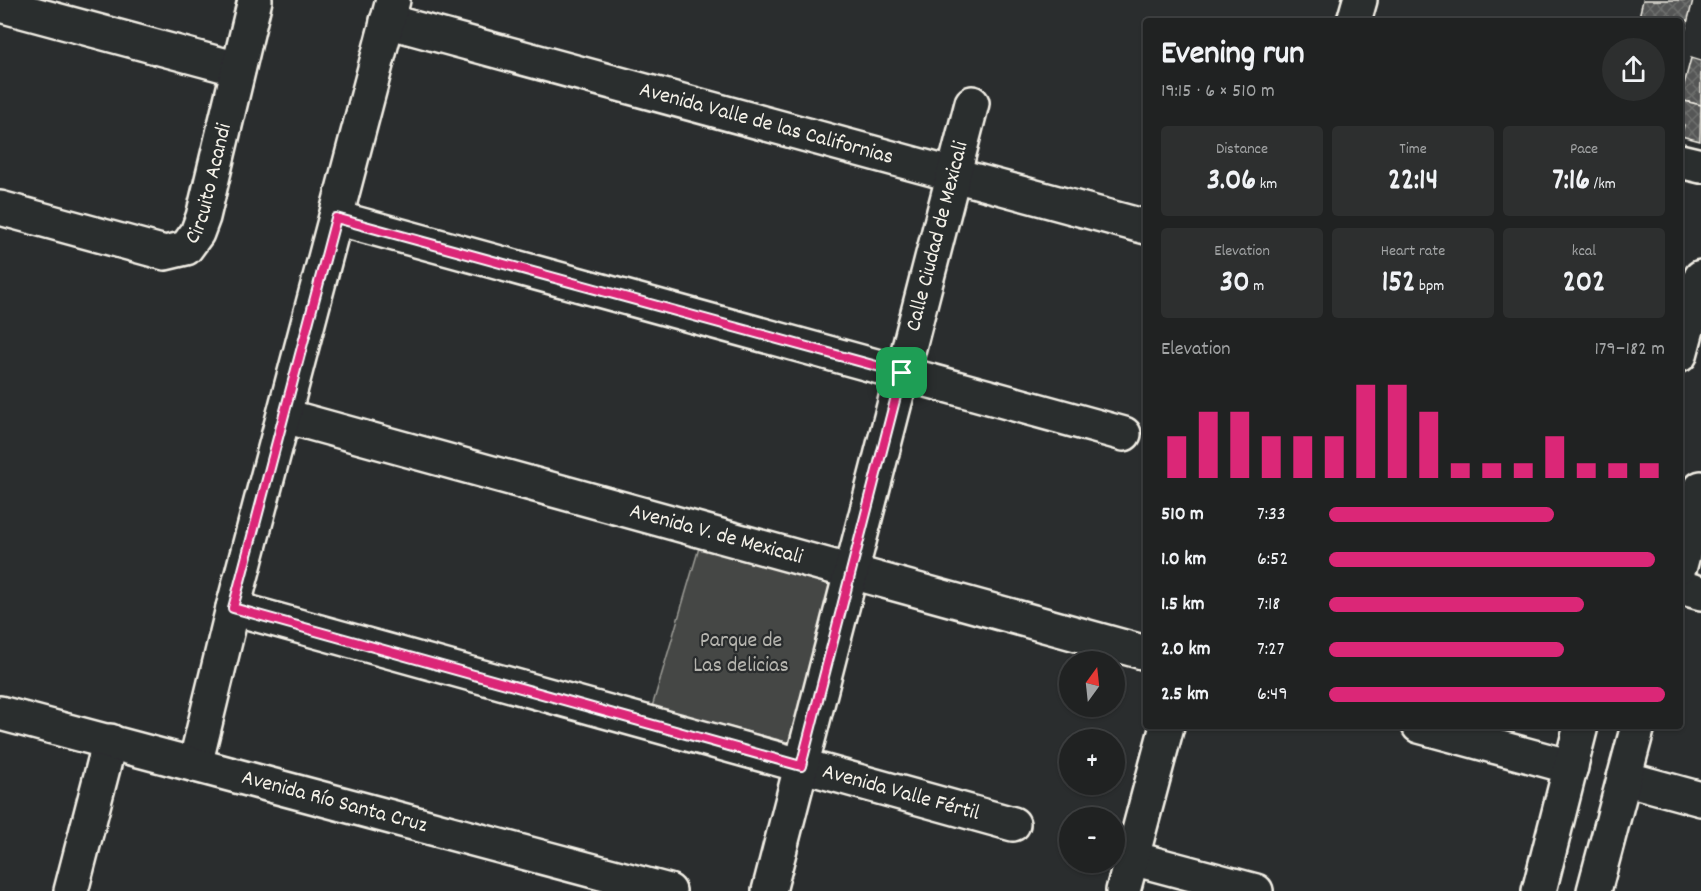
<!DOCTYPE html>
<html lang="en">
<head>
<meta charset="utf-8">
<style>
  :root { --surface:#202222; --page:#2d2f2f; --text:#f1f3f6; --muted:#a2a4a5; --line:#3d3f40; --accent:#db2777 }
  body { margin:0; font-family:Dekko,sans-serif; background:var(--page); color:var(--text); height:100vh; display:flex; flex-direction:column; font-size:22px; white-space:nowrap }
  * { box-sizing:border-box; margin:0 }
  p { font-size:20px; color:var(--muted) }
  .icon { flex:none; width:33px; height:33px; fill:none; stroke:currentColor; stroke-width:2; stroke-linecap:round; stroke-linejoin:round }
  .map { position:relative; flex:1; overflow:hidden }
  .sheet { position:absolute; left:1143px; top:18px; width:540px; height:711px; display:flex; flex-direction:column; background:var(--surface); border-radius:6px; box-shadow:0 2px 4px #0004,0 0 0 2px var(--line) }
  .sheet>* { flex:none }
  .needle { width:39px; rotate:15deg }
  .controls { position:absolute; left:1059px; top:651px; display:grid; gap:12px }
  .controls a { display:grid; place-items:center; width:66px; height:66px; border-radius:50%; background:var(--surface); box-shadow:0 2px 4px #0004,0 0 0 2px var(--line); font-size:30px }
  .pin { position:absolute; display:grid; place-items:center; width:51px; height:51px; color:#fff; margin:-26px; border-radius:12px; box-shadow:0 3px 9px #0006 }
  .round { display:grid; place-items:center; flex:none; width:63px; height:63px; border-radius:32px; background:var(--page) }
  .summary { display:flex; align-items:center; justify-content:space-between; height:102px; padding:0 18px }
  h1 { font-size:33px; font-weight:800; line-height:45px }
  .figures { display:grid; grid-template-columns:repeat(3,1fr); gap:9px; height:102px; padding:6px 18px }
  .figures div { display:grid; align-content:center; border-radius:6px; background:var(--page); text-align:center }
  .figures b { font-size:30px; font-weight:800 }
  .figures small { font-size:16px; font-weight:400 }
  .figures p { font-size:16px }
  .chart { height:168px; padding:12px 18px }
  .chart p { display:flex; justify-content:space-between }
  .chart svg { width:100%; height:108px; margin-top:6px; stroke:var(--accent); stroke-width:6 }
  ul { padding:0 18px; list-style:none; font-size:20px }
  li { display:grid; grid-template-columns:96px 72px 1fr; align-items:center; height:45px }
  li i { height:15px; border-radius:8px; background:var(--accent) }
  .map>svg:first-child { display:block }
  .green { fill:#444645; stroke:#9c9c96; stroke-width:1.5 }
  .building { fill:url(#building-cross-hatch); stroke:#f4f1e8; stroke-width:1.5 }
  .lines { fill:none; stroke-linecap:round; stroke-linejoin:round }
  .minor-casing { stroke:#f4f1e8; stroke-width:38 }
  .major-casing { stroke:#f4f1e8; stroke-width:38 }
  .minor { stroke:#2a2d2e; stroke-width:33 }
  .major { stroke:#2a2d2e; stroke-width:33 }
  .route-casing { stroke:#fff; stroke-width:12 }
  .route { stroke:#db2777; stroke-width:8 }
  .labels { text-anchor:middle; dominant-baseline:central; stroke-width:4.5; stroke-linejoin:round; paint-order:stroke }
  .street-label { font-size:22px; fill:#f4f1e8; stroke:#2a2d2e }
  .park-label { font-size:22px; fill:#b6b5af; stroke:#2a2d2e }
</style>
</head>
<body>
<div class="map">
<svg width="1701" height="891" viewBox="0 0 1701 891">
  <defs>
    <pattern id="building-cross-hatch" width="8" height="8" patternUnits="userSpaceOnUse" patternTransform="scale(1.5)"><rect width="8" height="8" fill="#555756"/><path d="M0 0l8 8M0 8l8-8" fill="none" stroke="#6e706e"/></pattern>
  </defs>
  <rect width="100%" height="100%" fill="#2a2d2e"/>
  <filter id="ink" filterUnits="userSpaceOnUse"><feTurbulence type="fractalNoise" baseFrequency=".0167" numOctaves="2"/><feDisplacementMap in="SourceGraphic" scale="12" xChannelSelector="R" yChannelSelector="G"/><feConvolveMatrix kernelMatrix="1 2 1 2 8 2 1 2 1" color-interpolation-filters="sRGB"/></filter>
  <g filter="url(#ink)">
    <polygon class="green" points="701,541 835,577 791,743 652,707"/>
    <g class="building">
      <polygon points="1643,0 1693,0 1680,51 1680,21 1638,21"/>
      <polygon points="1691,58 1701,61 1701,105 1680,100"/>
      <polygon points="1680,100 1701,105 1700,141 1681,136 1684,125 1680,124"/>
    </g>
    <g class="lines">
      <defs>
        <g id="minor">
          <polyline points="0,5 238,69"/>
          <path id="s1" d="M387 21 1146 227"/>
          <polyline points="1354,21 1360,0"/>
          <polyline points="1680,161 1701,166"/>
          <path id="s2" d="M0 208 165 253 186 248 197 233 203 217 255 0"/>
          <polyline points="336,218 1124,434"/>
          <path id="s3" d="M285 416 1146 653"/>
          <polyline points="1680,587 1701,593"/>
          <path id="s4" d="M233 608 1013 824"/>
          <polyline points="1419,726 1571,767"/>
          <polyline points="195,765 233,608 393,0"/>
          <polyline points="1624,778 1701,799"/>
          <polyline points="1132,858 1256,891"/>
          <polyline points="71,891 110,741"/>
          <path id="s5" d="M769 891 972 103"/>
          <polyline points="1123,891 1167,726"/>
        </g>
        <g id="major">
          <polyline points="1680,355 1701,277"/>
          <polyline points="1680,566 1701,488"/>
          <path id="s6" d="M0 713 669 891"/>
          <polyline points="1539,891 1581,726"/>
          <polyline points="1594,891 1638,726"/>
        </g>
      </defs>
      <use href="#minor" class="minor-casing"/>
      <use href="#major" class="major-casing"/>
      <use href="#minor" class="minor"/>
      <use href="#major" class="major"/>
    </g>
  </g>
  <g class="lines" filter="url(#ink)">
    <defs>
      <polygon id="route" points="336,218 902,373 801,766 233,608"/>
    </defs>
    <use href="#route" class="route-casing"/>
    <use href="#route" class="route"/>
  </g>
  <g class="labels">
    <g class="street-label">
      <text stroke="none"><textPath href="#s1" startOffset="393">Avenida Valle de las Californias</textPath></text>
      <text stroke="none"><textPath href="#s2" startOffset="262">Circuito Acandi</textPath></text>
      <text stroke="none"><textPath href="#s5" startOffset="676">Calle Ciudad de Mexicali</textPath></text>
      <text stroke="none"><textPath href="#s3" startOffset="447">Avenida V. de Mexicali</textPath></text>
      <text stroke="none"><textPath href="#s4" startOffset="693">Avenida Valle Fértil</textPath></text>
      <text stroke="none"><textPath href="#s6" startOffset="346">Avenida Río Santa Cruz</textPath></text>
    </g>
    <g class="park-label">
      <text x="741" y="641">Parque de<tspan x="741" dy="25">Las delicias</tspan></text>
    </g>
  </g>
</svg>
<div class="controls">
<a><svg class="needle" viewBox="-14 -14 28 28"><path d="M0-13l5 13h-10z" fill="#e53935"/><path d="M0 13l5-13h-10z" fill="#a2a4a5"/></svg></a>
<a>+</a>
<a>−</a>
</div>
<div class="pin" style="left:902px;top:373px;background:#1e9e55"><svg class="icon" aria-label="arrive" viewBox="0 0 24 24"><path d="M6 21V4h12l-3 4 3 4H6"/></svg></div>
<section class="sheet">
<div class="summary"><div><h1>Evening run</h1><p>19:15 · 6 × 510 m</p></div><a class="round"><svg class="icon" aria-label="share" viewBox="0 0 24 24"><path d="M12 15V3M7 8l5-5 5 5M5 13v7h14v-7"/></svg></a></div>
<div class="figures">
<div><p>Distance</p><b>3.06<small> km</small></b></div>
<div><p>Time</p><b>22:14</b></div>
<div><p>Pace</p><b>7:16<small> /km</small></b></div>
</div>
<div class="figures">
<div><p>Elevation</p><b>30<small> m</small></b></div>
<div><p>Heart rate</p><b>152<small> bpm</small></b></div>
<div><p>kcal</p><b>202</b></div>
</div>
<div class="chart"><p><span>Elevation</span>179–182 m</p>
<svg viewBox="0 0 160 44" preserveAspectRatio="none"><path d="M5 44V27M15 44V17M25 44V17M35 44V27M45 44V27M55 44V27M65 44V6M75 44V6M85 44V17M95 44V38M105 44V38M115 44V38M125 44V27M135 44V38M145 44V38M155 44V38"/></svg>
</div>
<ul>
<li><b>510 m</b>7:33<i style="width:67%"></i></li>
<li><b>1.0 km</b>6:52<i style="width:97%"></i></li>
<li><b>1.5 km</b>7:18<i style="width:76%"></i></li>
<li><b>2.0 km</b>7:27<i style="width:70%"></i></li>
<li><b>2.5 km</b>6:49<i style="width:100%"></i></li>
</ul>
</section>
</div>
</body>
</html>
